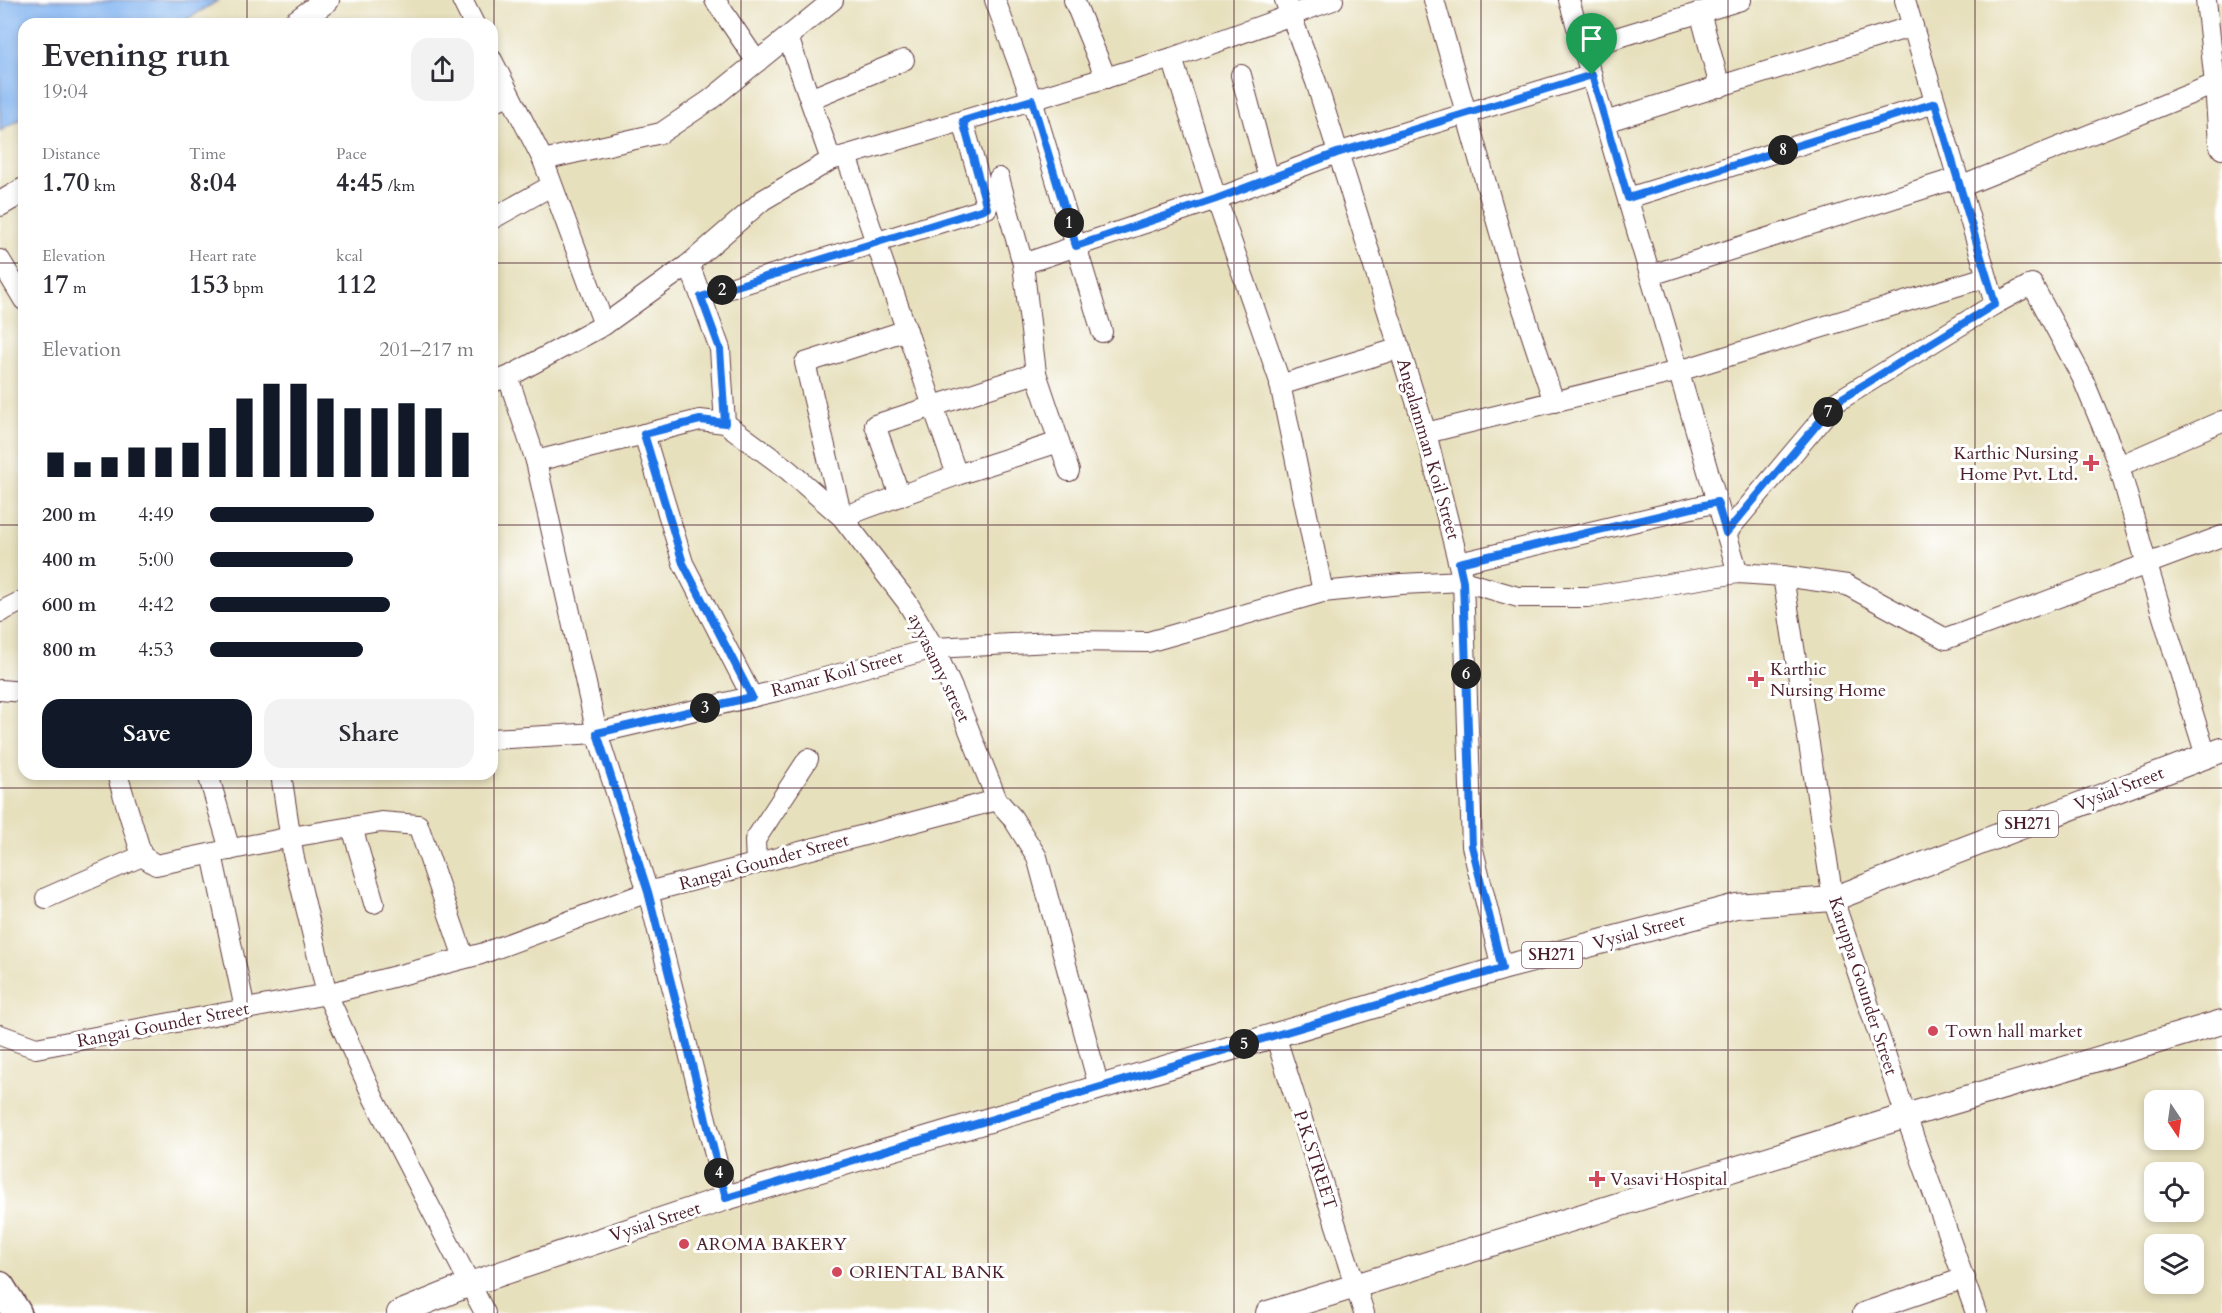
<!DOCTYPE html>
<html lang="en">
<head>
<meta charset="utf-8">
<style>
  :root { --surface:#fff; --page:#f2f2f3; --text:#2b2b33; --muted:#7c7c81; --accent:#111827 }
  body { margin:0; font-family:Cardo,serif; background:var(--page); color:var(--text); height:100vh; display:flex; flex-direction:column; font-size:22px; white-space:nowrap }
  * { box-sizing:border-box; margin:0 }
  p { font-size:20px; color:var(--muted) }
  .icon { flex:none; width:33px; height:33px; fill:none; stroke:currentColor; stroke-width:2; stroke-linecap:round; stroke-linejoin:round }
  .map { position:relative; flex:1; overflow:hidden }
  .side { position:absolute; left:18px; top:18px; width:480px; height:762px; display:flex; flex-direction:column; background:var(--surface); border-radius:18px; box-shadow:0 3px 9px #0003 }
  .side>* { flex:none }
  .needle { width:39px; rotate:167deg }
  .fabs { position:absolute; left:2144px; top:1090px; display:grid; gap:12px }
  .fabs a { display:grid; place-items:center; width:60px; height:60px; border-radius:12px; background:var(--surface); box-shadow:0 3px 9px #0003; font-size:30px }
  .pin { position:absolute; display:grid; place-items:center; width:51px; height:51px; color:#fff; margin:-62px -26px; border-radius:50% 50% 50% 0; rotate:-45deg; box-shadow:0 0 6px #0007 }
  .pin .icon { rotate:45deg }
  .km { position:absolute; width:30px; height:30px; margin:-15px; border-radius:50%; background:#222; color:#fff; font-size:16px; line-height:30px; text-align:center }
  .round { display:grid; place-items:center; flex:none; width:63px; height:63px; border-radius:18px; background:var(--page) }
  .overview { display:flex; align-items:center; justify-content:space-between; height:102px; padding:0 24px }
  h1 { font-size:33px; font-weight:800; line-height:45px }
  .stats { display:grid; grid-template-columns:repeat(3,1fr); gap:9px; height:102px; padding:6px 24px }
  .stats div { display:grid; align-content:center }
  .stats b { font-size:26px; font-weight:800 }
  .stats small { font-size:16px; font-weight:400 }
  .stats p { font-size:16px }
  .chart { height:168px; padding:12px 24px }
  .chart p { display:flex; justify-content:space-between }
  .chart svg { width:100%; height:108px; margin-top:6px; stroke:var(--accent); stroke-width:6 }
  .action { display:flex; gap:12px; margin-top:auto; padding:12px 24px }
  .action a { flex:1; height:69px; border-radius:18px; background:var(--accent); color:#fff; font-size:24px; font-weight:800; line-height:69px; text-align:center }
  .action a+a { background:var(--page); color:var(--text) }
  ul { padding:0 24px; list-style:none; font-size:20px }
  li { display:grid; grid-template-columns:96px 72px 1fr; align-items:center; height:45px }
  li i { height:15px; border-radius:8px; background:var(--accent) }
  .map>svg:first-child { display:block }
  .water { fill:#84b5f0; stroke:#676a8e; stroke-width:1.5 }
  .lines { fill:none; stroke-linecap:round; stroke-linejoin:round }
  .minor-casing { stroke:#623c41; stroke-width:22 }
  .major-casing { stroke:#623c41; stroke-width:26 }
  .highway-casing { stroke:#623c41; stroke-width:31 }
  .minor { stroke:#fff; stroke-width:20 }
  .major { stroke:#fff; stroke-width:24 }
  .highway { stroke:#fff; stroke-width:28 }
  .route-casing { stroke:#fff; stroke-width:12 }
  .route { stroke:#1a73e8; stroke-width:8 }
  .grid { fill:none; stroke:#4a1f2b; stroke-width:1.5; stroke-opacity:0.55 }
  .poi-dot { fill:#d1495b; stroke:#fff; stroke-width:2 }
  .labels { text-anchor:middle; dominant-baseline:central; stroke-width:6; stroke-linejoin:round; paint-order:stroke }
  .shield { fill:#fff; stroke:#80626b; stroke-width:1.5 }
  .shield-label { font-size:16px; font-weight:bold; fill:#4a1f2b }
  .street-label { font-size:18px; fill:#4a1f2b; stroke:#fff }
  .poi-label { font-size:18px; fill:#4a1f2b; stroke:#fff; text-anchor:start }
</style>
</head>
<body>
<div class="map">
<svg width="2222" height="1313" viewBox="0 0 2222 1313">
  <rect width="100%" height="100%" fill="#fff"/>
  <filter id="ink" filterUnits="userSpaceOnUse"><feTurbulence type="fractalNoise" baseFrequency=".0167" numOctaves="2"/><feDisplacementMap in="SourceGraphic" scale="12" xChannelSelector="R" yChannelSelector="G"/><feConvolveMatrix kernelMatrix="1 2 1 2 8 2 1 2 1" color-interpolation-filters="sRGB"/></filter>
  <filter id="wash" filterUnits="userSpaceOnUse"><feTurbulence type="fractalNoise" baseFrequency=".008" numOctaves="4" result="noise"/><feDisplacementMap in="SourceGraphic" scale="24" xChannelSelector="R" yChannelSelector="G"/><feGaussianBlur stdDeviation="1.35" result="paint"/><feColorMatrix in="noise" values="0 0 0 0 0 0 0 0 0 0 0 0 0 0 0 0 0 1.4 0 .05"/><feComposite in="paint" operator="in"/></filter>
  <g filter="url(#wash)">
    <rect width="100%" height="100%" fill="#e7e0bd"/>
    <polygon class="water" points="0,0 219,0 179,24 24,24 24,117 0,131"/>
  </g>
  <g filter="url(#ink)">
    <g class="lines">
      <defs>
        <g id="minor">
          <polyline points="462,0 474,24"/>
          <polyline points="715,0 757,62"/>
          <polyline points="995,0 1032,100 1102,332"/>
          <polyline points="1074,0 1106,78"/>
          <polyline points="1285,0 1316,82 1426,433 1463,581 1472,846 1502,968"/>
          <polyline points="1434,0 1514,282 1554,402"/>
          <polyline points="1569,0 1738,573"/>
          <polyline points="2206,0 2215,84 2219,144 2222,149"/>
          <polyline points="1700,12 1720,87"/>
          <polyline points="788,37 831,160"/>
          <polyline points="1583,48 1741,0"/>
          <polyline points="1172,58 1213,189 1279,379 1323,592"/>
          <polyline points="492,60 543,160 661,133 710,100 833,0"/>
          <polyline points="1241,75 1269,179"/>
          <polyline points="810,99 904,60"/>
          <polyline points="492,103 509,94"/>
          <polyline points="1605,122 1913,26"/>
          <polyline points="846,156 957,475 842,517 805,363 907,330"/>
          <polyline points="543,160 604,325"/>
          <polyline points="999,178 1023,264 1036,373 1069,471"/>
          <polyline points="1960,187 2215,84"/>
          <polyline points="1628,198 1935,103"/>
          <polyline points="492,219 551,186"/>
          <polyline points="0,260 24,300"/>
          <polyline points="689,264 720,349 725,423"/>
          <polyline points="1023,264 1216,199 1337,153 1592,75"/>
          <polyline points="1651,275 1957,178"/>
          <polyline points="701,297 987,208 963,121"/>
          <polyline points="1995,304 2032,284 2082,377 2119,466 2222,421"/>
          <polyline points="508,377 604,325 689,264 763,200 831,160 1172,58 1333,0"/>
          <polyline points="492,382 508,377 536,461 597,733 648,892 726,1198"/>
          <polyline points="1280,385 1400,348"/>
          <polyline points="1426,433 1679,371 1986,277"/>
          <polyline points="644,434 683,563 752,697"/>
          <polyline points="536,461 700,420 725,423 788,470 842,517 907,602 934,648 953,690 997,800 1012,817 1037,857 1099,1087"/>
          <polyline points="2119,466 2147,565 2206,756"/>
          <polyline points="957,475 1059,442"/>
          <polyline points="900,496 875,425 1036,373"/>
          <polyline points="1726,533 1836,402 1995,304 1905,0"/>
          <polyline points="1459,563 1717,502"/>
          <polyline points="1783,576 1833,899 1906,1116 1976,1313"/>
          <polyline points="0,612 24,600"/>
          <polyline points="0,690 24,692"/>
          <polyline points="492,739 597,733 781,690 934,648 1070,641 1148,642 1323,592 1401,584 1463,581 1518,597 1587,597 1738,573 1783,576 1847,585 1946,639 2222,536"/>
          <polyline points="117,774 142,856 156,865 291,837 381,822 418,825 464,958"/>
          <polyline points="208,774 230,850"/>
          <polyline points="281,774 293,854 327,994 374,1099 485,1313"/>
          <polyline points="352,827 374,903"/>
          <polyline points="212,854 245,1009"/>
          <polyline points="756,864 755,840 808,759"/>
          <polyline points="46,898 142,856"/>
          <polyline points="0,1035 36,1048 327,994 481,954 648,892 997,800"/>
          <polyline points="1275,1035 1364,1313"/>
          <polyline points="1863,1313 1965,1278"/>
        </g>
        <g id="major">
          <polyline points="294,24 327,0"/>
          <polyline points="0,204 24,190"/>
          <polyline points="399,1313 470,1284 726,1198 1502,968 1736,906 1833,899 2222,750"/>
          <polyline points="1268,1313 1906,1116 2222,1022"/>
        </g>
        <polyline id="highway" points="0,1286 17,1313"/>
      </defs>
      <use href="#minor" class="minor-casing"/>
      <use href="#major" class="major-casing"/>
      <use href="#highway" class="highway-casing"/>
      <use href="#minor" class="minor"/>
      <use href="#major" class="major"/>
      <use href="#highway" class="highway"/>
    </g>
  </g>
  <g class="lines" filter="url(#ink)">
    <defs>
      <polygon id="route" points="1592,75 1628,198 1935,103 1995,304 1836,402 1726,533 1717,502 1459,563 1463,581 1472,846 1502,968 726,1198 648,892 597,733 752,697 683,563 644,434 700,420 725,423 720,349 701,297 987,208 963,121 1032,100 1076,246 1216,199 1337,153"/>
    </defs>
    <use href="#route" class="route-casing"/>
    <use href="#route" class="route"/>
  </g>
  <path class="grid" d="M247 0V24M494 0V1313M741 0V1313M988 0V1313M1234 0V1313M1481 0V1313M1728 0V1313M1975 0V1313M0 263H24M492 263H2222M0 525H24M492 525H2222M247 774V1313M0 788H2222M0 1050H2222"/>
  <g class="poi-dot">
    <path d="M2088 454h6v6h6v6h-6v6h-6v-6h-6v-6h6z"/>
    <path d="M1753 670h6v6h6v6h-6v6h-6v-6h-6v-6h6z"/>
    <circle cx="1933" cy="1031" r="6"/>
    <path d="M1594 1170h6v6h6v6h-6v6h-6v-6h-6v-6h6z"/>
    <circle cx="684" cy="1244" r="6"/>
    <circle cx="837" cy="1272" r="6"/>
  </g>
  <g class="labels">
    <g class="shield">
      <rect x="1998" y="811" width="60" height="26" rx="4.5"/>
      <rect x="1522" y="942" width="60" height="26" rx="4.5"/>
    </g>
    <g class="shield-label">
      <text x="2028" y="824">SH271</text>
      <text x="1552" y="955">SH271</text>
    </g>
    <g class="street-label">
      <text transform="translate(1428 449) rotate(74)">Angalamman Koil Street</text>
      <text transform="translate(939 668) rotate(64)">ayyasamy street</text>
      <text transform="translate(837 674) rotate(-15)">Ramar Koil Street</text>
      <text transform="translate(2119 789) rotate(-21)">Vysial Street</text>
      <text transform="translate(764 862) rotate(-15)">Rangai Gounder Street</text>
      <text transform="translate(1639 932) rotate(-15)">Vysial Street</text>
      <text transform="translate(1863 986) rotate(72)">Karuppa Gounder Street</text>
      <text transform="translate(163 1025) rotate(-11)">Rangai Gounder Street</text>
      <text transform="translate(1315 1160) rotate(72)">P.K.STREET</text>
      <text transform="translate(655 1222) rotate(-18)">Vysial Street</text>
    </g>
    <g class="poi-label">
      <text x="2078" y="453" text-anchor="end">Karthic Nursing<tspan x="2078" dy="21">Home Pvt. Ltd.</tspan></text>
      <text x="1770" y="669">Karthic<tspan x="1770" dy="21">Nursing Home</tspan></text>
      <text x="1945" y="1031">Town hall market</text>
      <text x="1610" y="1179">Vasavi Hospital</text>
      <text x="696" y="1244">AROMA BAKERY</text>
      <text x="849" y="1272">ORIENTAL BANK</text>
    </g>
  </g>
</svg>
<div class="fabs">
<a><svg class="needle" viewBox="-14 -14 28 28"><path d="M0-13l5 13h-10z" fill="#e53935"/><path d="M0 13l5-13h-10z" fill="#7c7c81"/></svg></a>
<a><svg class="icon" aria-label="locate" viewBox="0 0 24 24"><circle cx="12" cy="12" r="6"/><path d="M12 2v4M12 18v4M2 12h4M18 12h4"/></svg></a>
<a><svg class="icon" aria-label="layers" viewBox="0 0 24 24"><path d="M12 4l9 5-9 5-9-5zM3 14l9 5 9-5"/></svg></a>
</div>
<div class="pin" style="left:1592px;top:75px;background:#1e9e55"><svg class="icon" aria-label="arrive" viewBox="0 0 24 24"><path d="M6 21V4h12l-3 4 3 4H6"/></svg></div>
<b class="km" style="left:1069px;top:223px">1</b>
<b class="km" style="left:722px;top:290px">2</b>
<b class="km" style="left:705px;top:708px">3</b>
<b class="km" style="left:719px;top:1173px">4</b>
<b class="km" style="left:1244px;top:1044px">5</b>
<b class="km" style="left:1466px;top:674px">6</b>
<b class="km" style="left:1828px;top:412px">7</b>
<b class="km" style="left:1783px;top:150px">8</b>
<section class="side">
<div class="overview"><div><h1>Evening run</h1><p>19:04</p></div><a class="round"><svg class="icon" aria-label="share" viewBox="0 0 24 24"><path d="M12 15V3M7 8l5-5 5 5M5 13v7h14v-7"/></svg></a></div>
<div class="stats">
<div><p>Distance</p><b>1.70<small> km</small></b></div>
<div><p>Time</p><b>8:04</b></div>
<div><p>Pace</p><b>4:45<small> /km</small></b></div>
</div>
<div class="stats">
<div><p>Elevation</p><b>17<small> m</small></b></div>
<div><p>Heart rate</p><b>153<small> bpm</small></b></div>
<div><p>kcal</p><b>112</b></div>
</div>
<div class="chart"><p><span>Elevation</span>201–217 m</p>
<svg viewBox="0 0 160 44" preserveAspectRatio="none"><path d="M5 44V34M15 44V38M25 44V36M35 44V32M45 44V32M55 44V30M65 44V24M75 44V12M85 44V6M95 44V6M105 44V12M115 44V16M125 44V16M135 44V14M145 44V16M155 44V26"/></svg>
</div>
<ul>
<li><b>200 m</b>4:49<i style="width:62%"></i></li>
<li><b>400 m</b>5:00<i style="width:54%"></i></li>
<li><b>600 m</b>4:42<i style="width:68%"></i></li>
<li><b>800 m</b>4:53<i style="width:58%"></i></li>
</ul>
<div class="action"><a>Save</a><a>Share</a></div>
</section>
</div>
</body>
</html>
